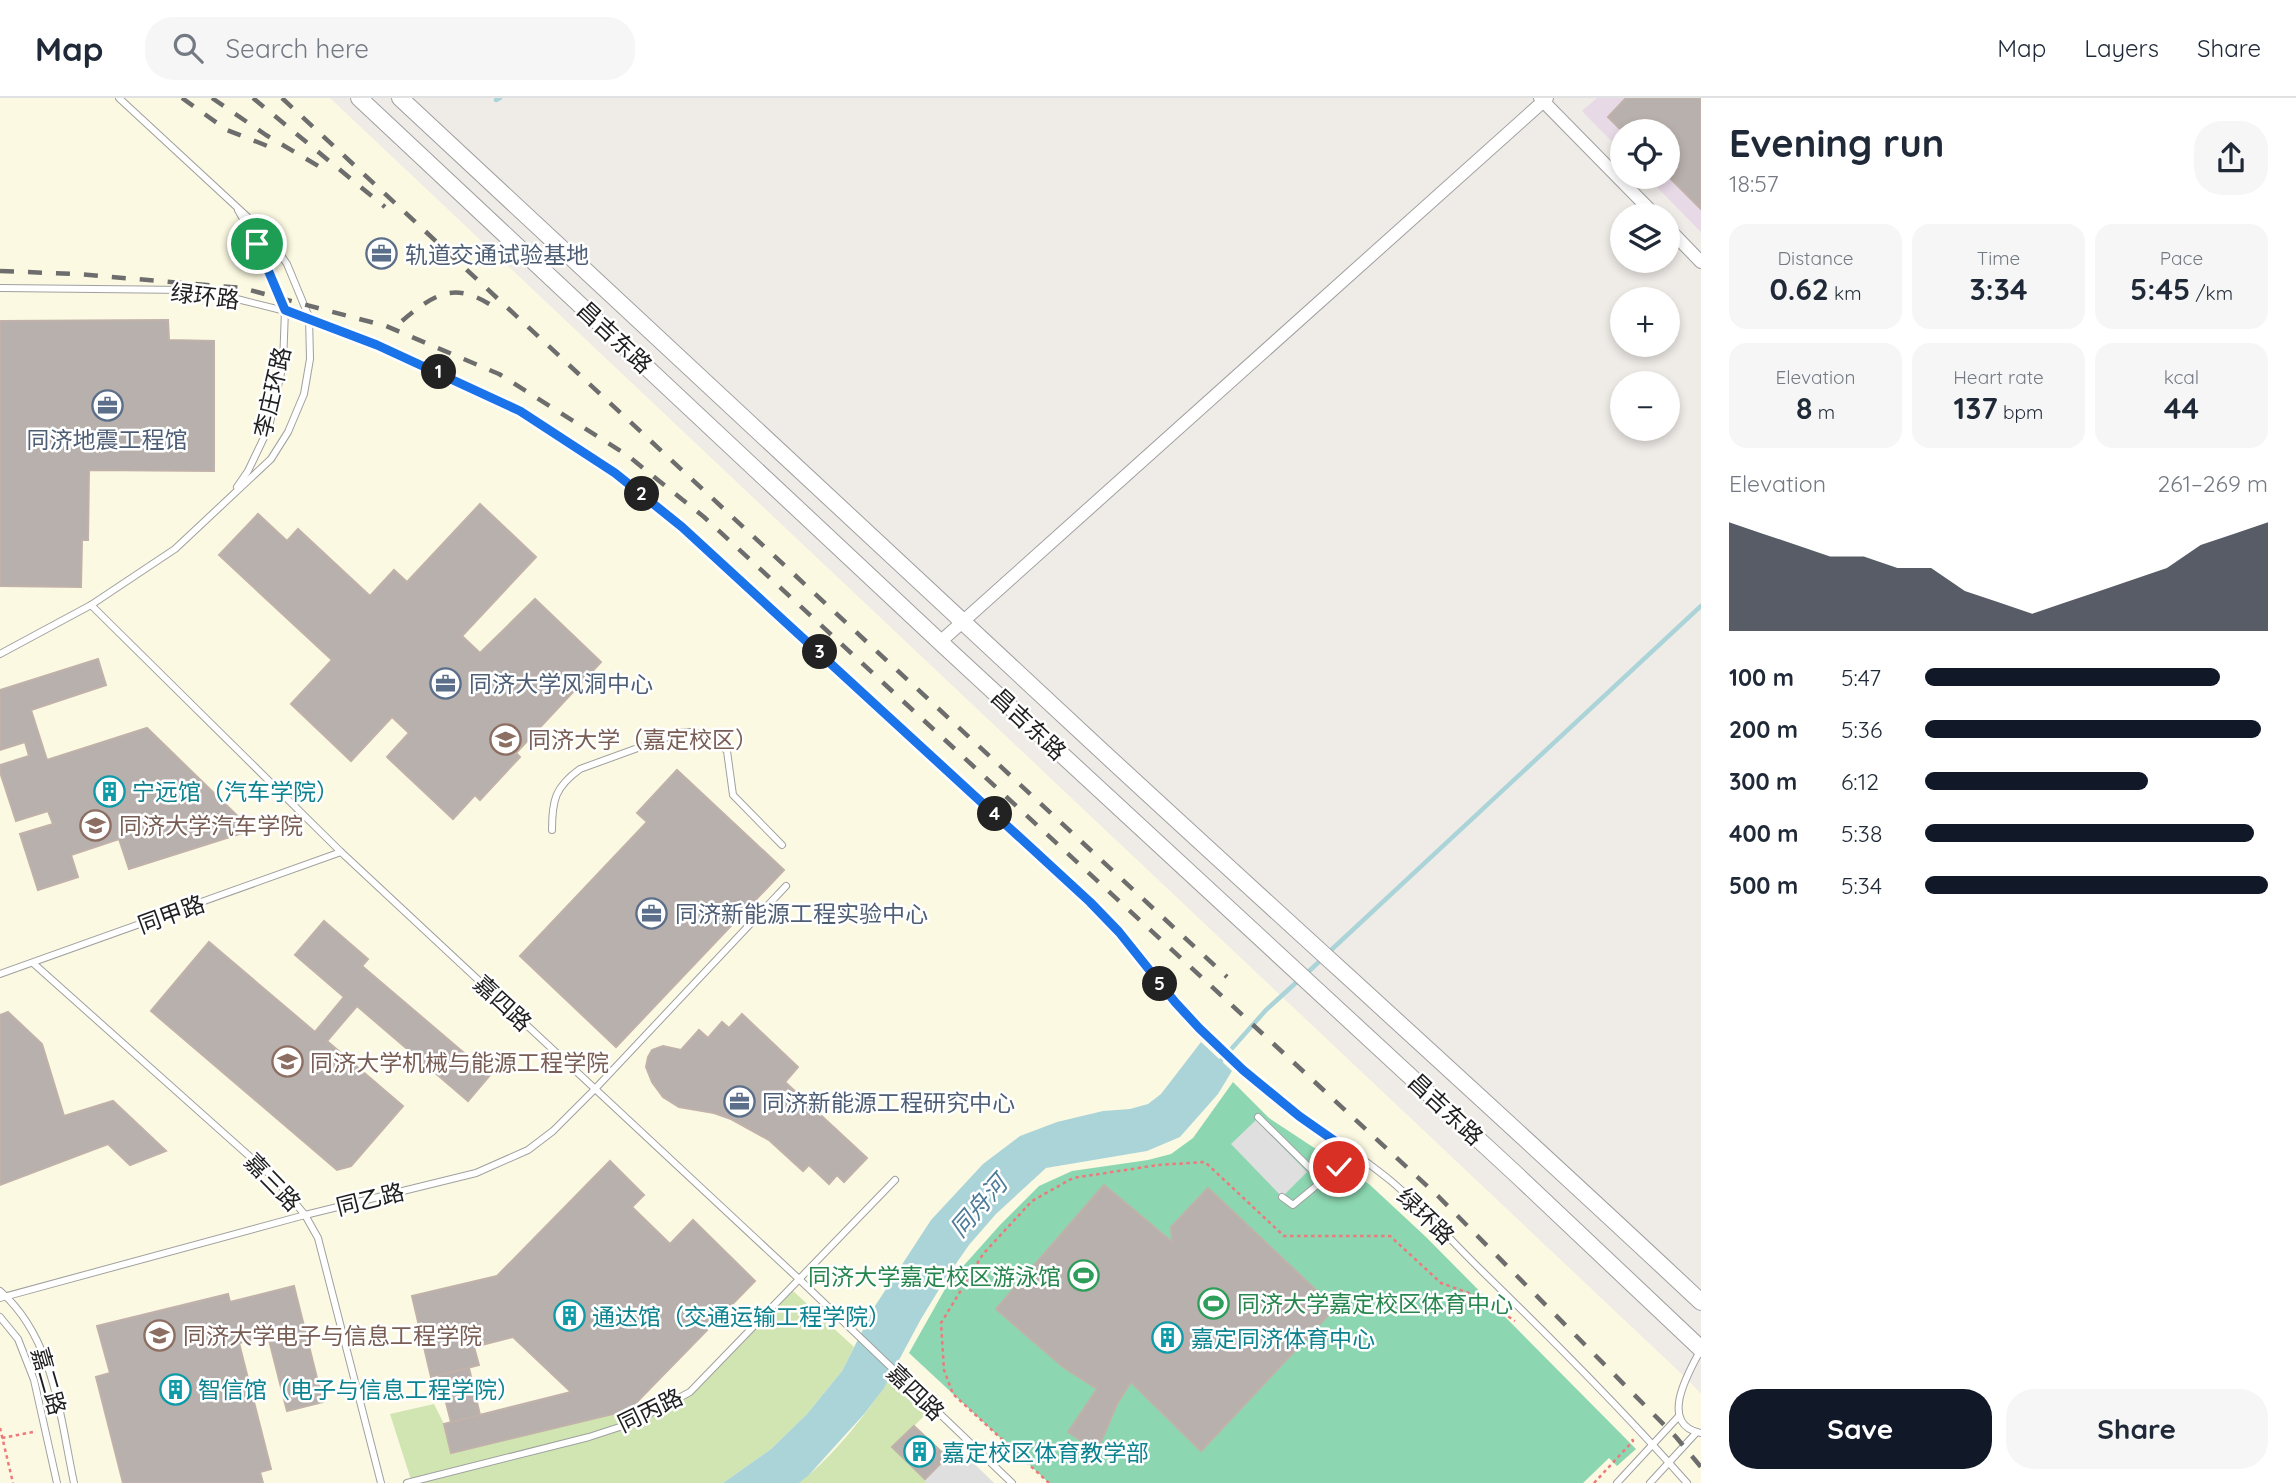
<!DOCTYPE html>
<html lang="en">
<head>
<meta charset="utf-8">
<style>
  :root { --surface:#fff; --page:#f6f6f7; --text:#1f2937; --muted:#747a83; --line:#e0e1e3; --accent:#111827 }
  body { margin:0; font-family:Quicksand,"Noto Sans SC",sans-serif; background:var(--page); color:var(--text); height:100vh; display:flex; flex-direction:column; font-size:26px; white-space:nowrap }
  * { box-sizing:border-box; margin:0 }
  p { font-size:23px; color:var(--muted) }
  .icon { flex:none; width:38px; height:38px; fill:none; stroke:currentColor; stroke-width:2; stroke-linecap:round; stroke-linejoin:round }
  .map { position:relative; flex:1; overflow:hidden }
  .side { display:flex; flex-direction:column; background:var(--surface); width:595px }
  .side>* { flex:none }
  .tools { position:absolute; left:1610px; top:21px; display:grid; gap:14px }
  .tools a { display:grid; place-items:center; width:70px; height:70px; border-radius:50%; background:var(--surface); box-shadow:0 4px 10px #0003; font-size:35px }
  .pin { position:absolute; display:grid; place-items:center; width:60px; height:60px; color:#fff; margin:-30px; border:4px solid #fff; border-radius:50%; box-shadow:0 2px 7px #0007 }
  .km { position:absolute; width:35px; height:35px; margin:-18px; border-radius:50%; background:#222; color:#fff; font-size:19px; line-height:35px; text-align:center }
  .round { display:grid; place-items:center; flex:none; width:74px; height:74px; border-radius:28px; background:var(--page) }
  .overview { display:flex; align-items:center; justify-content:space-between; height:119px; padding:0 28px }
  h1 { font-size:38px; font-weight:700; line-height:52px }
  .figures { display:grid; grid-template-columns:repeat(3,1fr); gap:10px; height:119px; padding:7px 28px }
  .figures div { display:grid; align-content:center; border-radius:18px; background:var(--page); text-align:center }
  .figures b { font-size:30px; font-weight:700 }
  .figures small { font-size:19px; font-weight:400 }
  .figures p { font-size:19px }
  .chart { height:196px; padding:14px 28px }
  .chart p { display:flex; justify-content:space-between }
  .chart svg { width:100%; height:126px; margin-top:7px; fill:var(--accent); opacity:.7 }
  .button { display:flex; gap:14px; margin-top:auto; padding:14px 28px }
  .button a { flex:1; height:80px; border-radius:28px; background:var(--accent); color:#fff; font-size:28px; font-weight:700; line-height:80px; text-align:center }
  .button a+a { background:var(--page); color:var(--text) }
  ul { padding:0 28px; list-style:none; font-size:23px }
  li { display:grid; grid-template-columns:112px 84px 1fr; align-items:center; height:52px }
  li i { height:18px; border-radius:9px; background:var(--accent) }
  header { display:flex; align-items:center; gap:42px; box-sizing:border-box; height:98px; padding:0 35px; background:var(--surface); border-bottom:2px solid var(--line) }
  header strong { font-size:33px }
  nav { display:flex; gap:38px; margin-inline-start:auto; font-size:24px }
  .search { width:490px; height:63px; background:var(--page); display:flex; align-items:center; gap:18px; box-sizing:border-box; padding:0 24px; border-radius:28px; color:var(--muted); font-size:26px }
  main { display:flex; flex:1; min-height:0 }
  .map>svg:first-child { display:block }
  .industrial { fill:#e8d9e7 }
  .education { fill:#fcf9e2 }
  .grass { fill:#d0e5b1 }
  .pitch { fill:#8cd7b1 }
  .parking { fill:#dfdfdf }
  .water { fill:#abd4d9 }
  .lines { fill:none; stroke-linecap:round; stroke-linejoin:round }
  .stream { stroke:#abd4d9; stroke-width:4.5 }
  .building { fill:#b8b0ac; stroke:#c0b1aa; stroke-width:2 }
  .service-casing { stroke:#a0a0a0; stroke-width:8 }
  .minor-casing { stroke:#a0a0a0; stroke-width:14 }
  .tertiary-casing { stroke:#a0a0a0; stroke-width:18 }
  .path { stroke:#ee797b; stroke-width:2.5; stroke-dasharray:3.5 3.5; stroke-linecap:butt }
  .service { stroke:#fff; stroke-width:6 }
  .minor { stroke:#fff; stroke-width:12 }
  .tertiary { stroke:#fff; stroke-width:16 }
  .rail { stroke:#6d6d6d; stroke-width:4.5; stroke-dasharray:14 14; stroke-linecap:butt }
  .route-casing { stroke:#fff; stroke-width:14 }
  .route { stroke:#1a73e8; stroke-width:9 }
  .labels { text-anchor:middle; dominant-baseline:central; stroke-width:5; stroke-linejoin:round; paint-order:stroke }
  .service-label { font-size:23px; fill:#4e5e75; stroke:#fff; text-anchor:start }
  .street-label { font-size:23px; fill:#1f1f1f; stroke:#fff }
  .education-label { font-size:23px; fill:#785e54; stroke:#fff; text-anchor:start }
  .culture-label { font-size:23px; fill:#0d838f; stroke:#fff; text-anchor:start }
  .leisure-label { font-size:23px; fill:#27864d; stroke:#fff; text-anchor:end }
  .water-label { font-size:24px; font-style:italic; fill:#4d7b98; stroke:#fff }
</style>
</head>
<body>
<header>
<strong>Map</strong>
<div class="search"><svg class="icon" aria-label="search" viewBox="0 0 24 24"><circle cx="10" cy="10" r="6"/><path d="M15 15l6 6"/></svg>Search here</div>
<nav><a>Map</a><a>Layers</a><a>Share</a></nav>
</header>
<main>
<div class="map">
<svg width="1701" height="1385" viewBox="0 0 1701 1385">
  <rect width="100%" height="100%" fill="#efebe7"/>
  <polygon class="industrial" points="1597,0 1701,0 1701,134 1647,79 1668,79 1668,33 1622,33 1622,54 1582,13"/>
  <polygon class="education" points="0,0 330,0 1688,1282 1701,1296 1701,1385 0,1385"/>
  <g class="grass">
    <polygon points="791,1191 854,1249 842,1273 807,1316 771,1351 723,1385 412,1385 390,1316 434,1306 444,1326 451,1355 629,1312 639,1321 690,1294"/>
    <path d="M894 1273 932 1310 893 1349 925 1381V1385H799C834 1358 871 1311 894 1273Z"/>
  </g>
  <polygon class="pitch" points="1233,984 1269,1020 1369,1086 1426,1139 1636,1351 1617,1368 1609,1360 1583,1385 1049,1385 909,1255 949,1184 1000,1127 1039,1088 1072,1073 1148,1062 1171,1056 1193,1040"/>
  <g class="parking">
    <polygon points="1256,1022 1307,1074 1282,1099 1231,1046"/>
    <polygon points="957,1349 994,1385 925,1385 925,1381"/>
  </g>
  <polygon class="water" points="1201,944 1232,973 1218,996 1180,1039 1147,1053 1046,1070 996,1116 969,1147 946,1180 921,1221 884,1290 865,1315 808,1378 799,1385 723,1385 771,1351 807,1316 842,1273 875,1208 931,1122 983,1066 1020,1038 1057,1024 1103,1013 1130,1011 1148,1006 1161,996"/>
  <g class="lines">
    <g class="stream">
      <polyline points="496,2 500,0"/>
      <polyline points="1329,854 1701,508"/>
      <polyline points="1306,876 1323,860"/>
      <polyline points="1218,966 1266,912 1299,882"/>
    </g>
  </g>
  <g class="building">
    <polygon points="1626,0 1701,0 1701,111 1668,78 1668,33 1622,33 1608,19"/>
    <polygon points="168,222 169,242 214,243 214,373 89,372 88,442 82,442 81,489 0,488 0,223"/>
    <polygon points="480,406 536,459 462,538 480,555 535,501 601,564 516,655 520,659 480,702 475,697 453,721 387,659 409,635 392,619 351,663 291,606 332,562 219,457 258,416 287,443 298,431 370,498 394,472 407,484"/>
    <polygon points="98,561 106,587 31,612 47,662 147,630 252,732 129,771 119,741 71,757 78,779 38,792 20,736 53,726 48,713 16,723 0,674 0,667 29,658 25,644 0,652 0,592"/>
    <polygon points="677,672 784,772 616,949 520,858 647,724 637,715"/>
    <polygon points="324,823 368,861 362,868 490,977 468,1003 357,908 327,943 403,1008 351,1068 337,1072 151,913 209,844 315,934 344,899 295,857"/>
    <polygon points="8,914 42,946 64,1018 113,1003 166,1053 130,1067 108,1046 0,1087 0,917"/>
    <polygon points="742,916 798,969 785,984 867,1060 844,1084 837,1077 829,1086 809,1067 803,1073 769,1042 731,1021 714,1015 679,1009 663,999 652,984 646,969 648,959 652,952 663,948 681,952 699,932 708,940 722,924 729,930"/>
    <polygon points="610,1063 644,1097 632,1109 670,1146 693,1122 755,1183 629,1312 451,1355 444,1326 571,1294 513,1239 474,1249 479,1267 431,1279 412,1198 497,1178"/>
    <polygon points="1104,1087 1172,1144 1171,1129 1208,1090 1335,1210 1201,1353 1131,1284 1117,1306 1097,1353 1068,1334 1097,1291 1063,1269 996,1211"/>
    <polygon points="294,1188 323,1304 287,1313 268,1238 239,1245 271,1371 260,1374 263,1385 123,1385 96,1279 110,1275 97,1228 228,1196 230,1204"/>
    <polygon points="469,1270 480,1317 451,1324 439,1277"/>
    <polygon points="914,1328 947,1359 925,1381 892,1349"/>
  </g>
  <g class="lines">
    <defs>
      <g id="service">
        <path d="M0 190 189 192 233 200 309 219 444 276 520 313 615 375 682 429 1090 804C1142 859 1185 921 1243 972 1289 1013 1343 1044 1391 1083 1423 1110 1451 1143 1481 1172 1552 1241 1622 1311 1687 1385"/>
        <polyline points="237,389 248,373 269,329 283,266 285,212 257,146 238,112"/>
        <polyline points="91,507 341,754 800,1182 1012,1385"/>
        <polyline points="0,556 91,507 175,451 271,361 288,334 304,296 310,261 309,219 287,166 266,136 119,0"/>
        <path d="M552 732C552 702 555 689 580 671L679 635 691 634 705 637 717 643 727 653 733 697 782 747"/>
        <polyline points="33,865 276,1082 305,1117 318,1140 381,1385"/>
        <polyline points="0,876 341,754"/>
        <polyline points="1258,1019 1323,1083"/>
        <polyline points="1282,1099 1293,1107 1339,1069 1359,1060"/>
        <path d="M0 1193C54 1240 60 1319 74 1385"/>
        <polyline points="0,1200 305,1117 476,1075 528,1052 553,1033 594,992 786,788"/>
        <polyline points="0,1219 18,1241 34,1282 57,1385"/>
        <path d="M1700 1253C1688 1275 1658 1327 1701 1335"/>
        <polyline points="407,1385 589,1339 632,1325 690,1294 895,1082"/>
        <polyline points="1617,1385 1679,1318"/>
        <polyline points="1650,1385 1696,1335"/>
      </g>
      <g id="minor">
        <polyline points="1540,0 1655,117"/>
        <polyline points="1668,130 1701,164"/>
        <polyline points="940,544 1547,0"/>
      </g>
      <g id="tertiary">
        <polyline points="359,0 940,544 1518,1078 1701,1251"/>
        <path d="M400 0C631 214 861 429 1091 643 1294 831 1500 1015 1701 1204"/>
      </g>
    </defs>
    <use href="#service" class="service-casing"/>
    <use href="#minor" class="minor-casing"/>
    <use href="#tertiary" class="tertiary-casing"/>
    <g class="path">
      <polyline points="0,1330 13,1385"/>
      <polyline points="2,1340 33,1334"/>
      <polyline points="1049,1385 953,1296 944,1272 941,1225 983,1156 1032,1103 1073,1080 1158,1067 1205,1064 1284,1138 1390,1138 1441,1185 1477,1198 1515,1223"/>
      <polyline points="1594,1385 1633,1343 1632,1341"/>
    </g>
    <use href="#service" class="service"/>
    <use href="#minor" class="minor"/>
    <use href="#tertiary" class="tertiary"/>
    <g class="rail">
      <polyline points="182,0 227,32 275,51"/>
      <polyline points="212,0 266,37 330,75"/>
      <polyline points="253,0 385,109"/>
      <polyline points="282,0 1227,879"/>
      <polyline points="0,173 77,176 242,190 386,228 499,276 627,357 704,419 1438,1098 1676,1339 1701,1369"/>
      <path d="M402 223C435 195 455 183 494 209"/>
    </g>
  </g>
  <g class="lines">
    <defs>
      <polyline id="route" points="257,146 285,212 377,247 520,313 615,375 682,429 1090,804 1119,834 1175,904 1199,930 1243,972 1299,1018 1359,1060 1339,1069"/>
    </defs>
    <use href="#route" class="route-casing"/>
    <use href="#route" class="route"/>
  </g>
  <defs>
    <symbol id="office-ring" viewBox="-11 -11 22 22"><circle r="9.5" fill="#fff" stroke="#5c6f8a" stroke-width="1.5"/><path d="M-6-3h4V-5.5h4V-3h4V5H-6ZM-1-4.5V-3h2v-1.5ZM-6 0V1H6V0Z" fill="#5c6f8a"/></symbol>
    <symbol id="university-ring" viewBox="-11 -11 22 22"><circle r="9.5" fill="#fff" stroke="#8d6e63" stroke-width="1.5"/><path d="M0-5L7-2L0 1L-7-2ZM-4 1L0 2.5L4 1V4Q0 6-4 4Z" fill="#8d6e63"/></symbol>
    <symbol id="building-ring" viewBox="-11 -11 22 22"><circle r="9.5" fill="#fff" stroke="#0f9aa8" stroke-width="1.5"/><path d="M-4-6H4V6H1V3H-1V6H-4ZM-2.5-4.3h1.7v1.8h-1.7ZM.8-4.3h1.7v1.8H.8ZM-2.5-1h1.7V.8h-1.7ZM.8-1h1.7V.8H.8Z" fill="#0f9aa8"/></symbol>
    <symbol id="stadium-ring" viewBox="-11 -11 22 22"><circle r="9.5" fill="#fff" stroke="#2e9e5b" stroke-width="1.5"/><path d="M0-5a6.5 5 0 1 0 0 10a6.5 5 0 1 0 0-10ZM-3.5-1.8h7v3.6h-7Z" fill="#2e9e5b"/></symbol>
  </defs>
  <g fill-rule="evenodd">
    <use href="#office-ring" x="364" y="138" width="35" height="35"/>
    <use href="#office-ring" x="90" y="290" width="35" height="35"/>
    <use href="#office-ring" x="428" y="568" width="35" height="35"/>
    <use href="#university-ring" x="488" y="624" width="35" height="35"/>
    <use href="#building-ring" x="92" y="676" width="35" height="35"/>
    <use href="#university-ring" x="78" y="710" width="35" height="35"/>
    <use href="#office-ring" x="634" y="798" width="35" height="35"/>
    <use href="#university-ring" x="270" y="946" width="35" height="35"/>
    <use href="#office-ring" x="722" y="986" width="35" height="35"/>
    <use href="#stadium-ring" x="1066" y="1160" width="35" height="35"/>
    <use href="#stadium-ring" x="1196" y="1188" width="35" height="35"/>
    <use href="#building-ring" x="552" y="1200" width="35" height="35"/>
    <use href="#university-ring" x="142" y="1220" width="35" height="35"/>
    <use href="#building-ring" x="1150" y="1222" width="35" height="35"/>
    <use href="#building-ring" x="158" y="1274" width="35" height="35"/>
    <use href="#building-ring" x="902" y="1336" width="35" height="35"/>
  </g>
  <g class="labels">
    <g class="service-label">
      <text x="405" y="156">轨道交通试验基地</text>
      <text x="107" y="341" text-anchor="middle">同济地震工程馆</text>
      <text x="469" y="585">同济大学风洞中心</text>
      <text x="675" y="815">同济新能源工程实验中心</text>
      <text x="762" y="1004">同济新能源工程研究中心</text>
    </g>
    <g class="street-label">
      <text transform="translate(205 198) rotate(7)">绿环路</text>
      <text transform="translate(615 239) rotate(43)">昌吉东路</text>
      <text transform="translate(272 294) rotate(-77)">李庄环路</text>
      <text transform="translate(1029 626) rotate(43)">昌吉东路</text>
      <text transform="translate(171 816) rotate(-20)">同甲路</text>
      <text transform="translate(503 905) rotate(43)">嘉四路</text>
      <text transform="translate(1446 1011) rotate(43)">昌吉东路</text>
      <text transform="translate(273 1084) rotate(46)">嘉三路</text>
      <text transform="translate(370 1101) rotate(-14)">同乙路</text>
      <text transform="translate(1426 1118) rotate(44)">绿环路</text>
      <text transform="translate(49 1283) rotate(74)">嘉二路</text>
      <text transform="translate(916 1294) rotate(44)">嘉四路</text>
      <text transform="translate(650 1312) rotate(-26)">同丙路</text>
    </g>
    <g class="education-label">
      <text x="528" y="641">同济大学（嘉定校区）</text>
      <text x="119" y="727">同济大学汽车学院</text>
      <text x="310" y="964">同济大学机械与能源工程学院</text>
      <text x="183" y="1237">同济大学电子与信息工程学院</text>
    </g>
    <g class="culture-label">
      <text x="132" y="693">宁远馆（汽车学院）</text>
      <text x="592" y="1218">通达馆（交通运输工程学院）</text>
      <text x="1191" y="1240">嘉定同济体育中心</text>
      <text x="198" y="1291">智信馆（电子与信息工程学院）</text>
      <text x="942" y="1354">嘉定校区体育教学部</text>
    </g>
    <g class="leisure-label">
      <text x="1061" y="1178">同济大学嘉定校区游泳馆</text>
      <text x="1237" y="1205" text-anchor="start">同济大学嘉定校区体育中心</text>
    </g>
    <g class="water-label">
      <text transform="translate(978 1108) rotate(-49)">同舟河</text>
    </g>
  </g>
</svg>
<div class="tools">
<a><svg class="icon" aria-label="locate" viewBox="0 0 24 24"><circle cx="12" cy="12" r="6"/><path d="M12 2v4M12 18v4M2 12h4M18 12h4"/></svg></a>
<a><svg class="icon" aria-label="layers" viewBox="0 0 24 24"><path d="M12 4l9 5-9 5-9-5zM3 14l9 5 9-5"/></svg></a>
<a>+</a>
<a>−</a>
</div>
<div class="pin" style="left:257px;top:146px;background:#1e9e55"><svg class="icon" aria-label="arrive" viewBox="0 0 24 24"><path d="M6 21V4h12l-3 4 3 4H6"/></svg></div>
<div class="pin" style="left:1339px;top:1069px;background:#d93025"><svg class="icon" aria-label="check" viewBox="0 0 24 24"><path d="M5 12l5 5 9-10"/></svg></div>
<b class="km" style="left:439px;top:274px">1</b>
<b class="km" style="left:642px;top:396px">2</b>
<b class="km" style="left:820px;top:554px">3</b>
<b class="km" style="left:995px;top:716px">4</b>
<b class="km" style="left:1160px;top:886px">5</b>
</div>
<section class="side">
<div class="overview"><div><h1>Evening run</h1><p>18:57</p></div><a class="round"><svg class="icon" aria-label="share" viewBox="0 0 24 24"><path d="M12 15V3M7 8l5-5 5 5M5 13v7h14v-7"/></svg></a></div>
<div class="figures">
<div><p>Distance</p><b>0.62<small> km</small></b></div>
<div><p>Time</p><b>3:34</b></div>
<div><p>Pace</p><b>5:45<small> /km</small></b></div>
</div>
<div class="figures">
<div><p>Elevation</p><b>8<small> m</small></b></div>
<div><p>Heart rate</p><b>137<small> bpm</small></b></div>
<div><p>kcal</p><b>44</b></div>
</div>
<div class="chart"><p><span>Elevation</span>261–269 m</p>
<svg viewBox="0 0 160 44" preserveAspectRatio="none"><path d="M0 44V6L10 10L20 14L30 18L40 18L50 22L60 22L70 30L80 34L90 38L100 34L110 30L120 26L130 22L140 14L150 10L160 6V44z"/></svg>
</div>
<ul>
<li><b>100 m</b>5:47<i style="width:86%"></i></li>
<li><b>200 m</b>5:36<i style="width:98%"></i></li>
<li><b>300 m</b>6:12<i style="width:65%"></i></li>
<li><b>400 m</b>5:38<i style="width:96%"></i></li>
<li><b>500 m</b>5:34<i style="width:100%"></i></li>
</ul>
<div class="button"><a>Save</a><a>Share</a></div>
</section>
</main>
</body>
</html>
